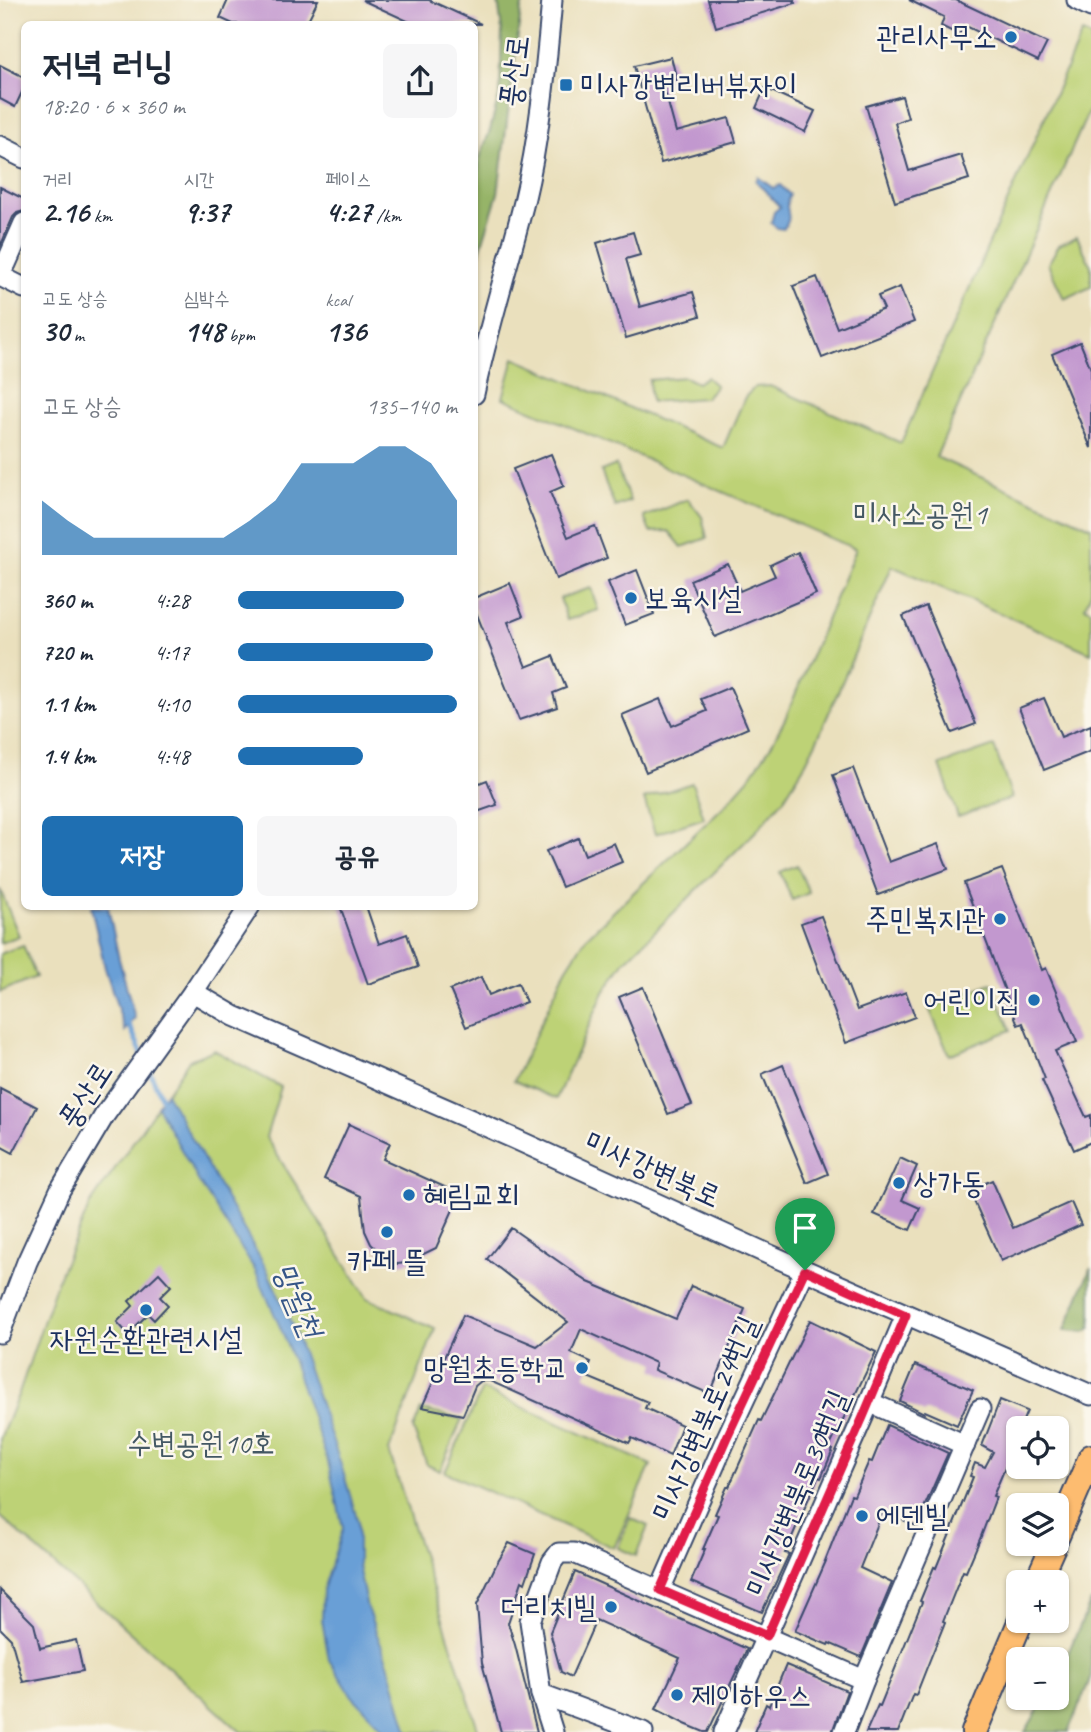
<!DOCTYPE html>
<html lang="ko">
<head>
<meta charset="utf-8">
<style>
  :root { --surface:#fff; --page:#f6f6f7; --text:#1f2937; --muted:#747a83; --accent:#1f6fb2 }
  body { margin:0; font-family:Caveat,"Poor Story",sans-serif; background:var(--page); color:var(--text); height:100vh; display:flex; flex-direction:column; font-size:26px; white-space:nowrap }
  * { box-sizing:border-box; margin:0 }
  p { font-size:23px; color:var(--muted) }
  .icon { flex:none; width:38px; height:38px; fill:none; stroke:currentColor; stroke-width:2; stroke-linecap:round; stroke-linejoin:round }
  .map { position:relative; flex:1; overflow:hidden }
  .sheet { position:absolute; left:21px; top:21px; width:457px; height:889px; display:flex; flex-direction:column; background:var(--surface); border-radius:10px; box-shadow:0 2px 5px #0004 }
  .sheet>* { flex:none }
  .tools { position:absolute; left:1006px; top:1416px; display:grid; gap:14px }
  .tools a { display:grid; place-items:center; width:63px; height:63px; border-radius:10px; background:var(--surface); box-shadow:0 2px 5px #0004; font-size:35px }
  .pin { position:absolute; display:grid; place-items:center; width:60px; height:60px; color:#fff; margin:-72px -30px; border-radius:50% 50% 50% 0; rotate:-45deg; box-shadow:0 0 7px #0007 }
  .pin .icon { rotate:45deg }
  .round { display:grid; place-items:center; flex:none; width:74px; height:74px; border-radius:10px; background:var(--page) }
  .summary { display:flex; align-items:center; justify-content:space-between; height:119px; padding:0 21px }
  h1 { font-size:38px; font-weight:700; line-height:52px }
  .stats { display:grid; grid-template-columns:repeat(3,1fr); gap:10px; height:119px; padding:7px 21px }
  .stats div { display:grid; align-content:center }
  .stats b { font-size:30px; font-weight:700 }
  .stats small { font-size:19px; font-weight:400 }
  .stats p { font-size:19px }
  .chart { height:196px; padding:14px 21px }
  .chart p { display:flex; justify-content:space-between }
  .chart svg { width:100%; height:126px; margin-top:7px; fill:var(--accent); opacity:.7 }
  .cta { display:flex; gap:14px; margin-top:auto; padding:14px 21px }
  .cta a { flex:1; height:80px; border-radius:10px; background:var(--accent); color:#fff; font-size:28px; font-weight:700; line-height:80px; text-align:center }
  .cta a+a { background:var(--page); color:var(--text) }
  ul { padding:0 21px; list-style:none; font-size:23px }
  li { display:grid; grid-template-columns:112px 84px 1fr; align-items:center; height:52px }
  li i { height:18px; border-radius:9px; background:var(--accent) }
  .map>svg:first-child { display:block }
  .green { fill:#bdd276; stroke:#6c806a; stroke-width:2 }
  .forest { fill:#96b467; stroke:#587262; stroke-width:2 }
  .water { fill:#699fd6; stroke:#42679a; stroke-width:2 }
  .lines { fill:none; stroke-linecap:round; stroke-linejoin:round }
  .stream { stroke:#699fd6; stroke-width:5 }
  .building { fill:#c298cf }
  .minor-casing { stroke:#3a4a6c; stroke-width:23 }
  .major-casing { stroke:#3a4a6c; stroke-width:28 }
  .minor { stroke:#fff; stroke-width:19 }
  .major { stroke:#fdbc70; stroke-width:24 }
  .route-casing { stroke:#fff; stroke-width:14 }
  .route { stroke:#e11d48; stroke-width:9 }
  .poi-dot { fill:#1f6fb2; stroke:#fbf7ec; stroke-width:2.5 }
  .labels { text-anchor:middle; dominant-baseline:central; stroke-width:5; stroke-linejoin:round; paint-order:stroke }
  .poi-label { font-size:30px; fill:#1b2f5e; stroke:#fbf7ec; text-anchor:start }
  .street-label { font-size:30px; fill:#1b2f5e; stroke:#fbf7ec }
  .park-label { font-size:30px; fill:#445864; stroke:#fbf7ec }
  .water-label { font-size:32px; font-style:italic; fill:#365688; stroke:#fbf7ec }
</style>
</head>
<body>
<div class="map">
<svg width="1091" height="1732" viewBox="0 0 1091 1732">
  <rect width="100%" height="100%" fill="#fbf7ec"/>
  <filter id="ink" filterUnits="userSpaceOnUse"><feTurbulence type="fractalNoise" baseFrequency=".0143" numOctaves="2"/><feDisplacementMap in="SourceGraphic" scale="14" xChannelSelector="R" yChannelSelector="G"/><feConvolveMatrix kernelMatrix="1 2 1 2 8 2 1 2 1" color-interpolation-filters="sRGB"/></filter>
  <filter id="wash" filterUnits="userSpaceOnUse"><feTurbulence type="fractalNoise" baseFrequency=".00686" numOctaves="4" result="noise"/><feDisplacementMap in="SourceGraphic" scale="28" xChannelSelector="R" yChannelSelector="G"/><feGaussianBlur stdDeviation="1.57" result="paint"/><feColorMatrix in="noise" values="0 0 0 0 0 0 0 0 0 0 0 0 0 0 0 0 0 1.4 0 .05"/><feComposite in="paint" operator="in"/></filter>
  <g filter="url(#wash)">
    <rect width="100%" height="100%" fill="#eae0bd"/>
    <g class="green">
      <polygon points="1082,33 1091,37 1091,106 936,457 1091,527 1091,592 1085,607 1091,610 1091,653 892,566 819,736 803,768 783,800 756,831 624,962 604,992 556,1099 514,1081 566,969 586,938 724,806 750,777 770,747 785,719 856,549 503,398 514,358 723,448 745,397 755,387 770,386 901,443"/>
      <polygon points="1077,236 1091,266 1091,287 1064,299 1048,264 1059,245"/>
      <polygon points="685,377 697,383 706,377 716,386 705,398 651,402 649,380"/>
      <polygon points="616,465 630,501 615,507 601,471"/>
      <polygon points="688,499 702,517 707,538 682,547 669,531 650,532 644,517"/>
      <polygon points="591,588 598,610 567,620 560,598"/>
      <polygon points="994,746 1012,798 958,817 940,765"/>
      <polygon points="692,783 704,818 655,834 644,799"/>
      <polygon points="797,865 809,893 792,900 780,872"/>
      <polygon points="0,889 19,936 0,943"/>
      <polygon points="23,945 36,977 0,992 0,954"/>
      <polygon points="991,983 1011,1030 949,1055 929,1008"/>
      <polygon points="214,1050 281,1087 266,1137 367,1298 435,1329 389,1451 479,1732 241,1732 0,1516 0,1439 19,1393 59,1276 90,1205 189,1060"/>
      <polygon points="482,1389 651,1465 614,1548 445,1472"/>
      <polygon points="421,1410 462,1419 440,1471 427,1465 413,1429"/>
      <polygon points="630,1518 648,1526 636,1556 618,1548"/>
    </g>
    <g class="forest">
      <polygon points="498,0 524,0 521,10 498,193 478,257 474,280 474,233 479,160 490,130 500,92 502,31"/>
      <polygon points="1091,1267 1091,1328 1085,1332 1065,1330"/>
      <polygon points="1091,1601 1091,1677 1068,1732 1025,1732 1045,1698 1057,1698 1057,1678"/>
    </g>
    <g class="water">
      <path d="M758 177 773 188 780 185 790 195C781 209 796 216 783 229L777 228 771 223 774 212 780 207 756 181Z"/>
      <polygon points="91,907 108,907 119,959 135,1018 125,1031 105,968"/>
      <polygon points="166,1093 267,1270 295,1331 342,1468 358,1522 358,1566 367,1608 388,1663 408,1732 386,1732 352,1696 329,1660 322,1620 323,1590 343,1528 328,1462 284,1336 255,1270 199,1182 157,1106"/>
    </g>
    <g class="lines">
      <g class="stream">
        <polyline points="127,1020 143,1056"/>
        <polyline points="147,1065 164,1104"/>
      </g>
    </g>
    <g id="blocks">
      <g class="building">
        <polygon points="228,0 318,0 306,24 233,24 220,18"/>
        <polygon points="362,0 429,0 481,24 414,24"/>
        <polygon points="708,0 794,0 795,3 716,27"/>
        <polygon points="909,0 956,0 1047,43 1038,61 964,25 959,35 941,26 944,17"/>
        <polygon points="671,57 677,80 663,84 676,132 729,118 736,142 661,163 634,66"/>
        <polygon points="0,65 24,77 24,88 15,107 0,99"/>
        <polygon points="765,88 815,111 805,132 756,108"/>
        <polygon points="902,96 908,118 895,123 909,171 961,155 969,179 895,202 866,106"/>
        <polygon points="0,187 24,199 24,211 17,213 13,217 0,247"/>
        <polygon points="633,232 640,255 626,259 640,307 693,292 700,316 626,338 597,243"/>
        <polygon points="817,277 837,328 884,309 878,296 900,287 914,322 822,358 793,286"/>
        <polygon points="1080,342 1091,369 1091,448 1052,354"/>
        <polygon points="551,454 564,486 550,492 568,537 595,526 607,558 556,579 513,469"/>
        <polygon points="798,552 816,594 715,637 690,580 728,564 740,591 775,576 770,565"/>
        <polygon points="637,570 654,614 625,625 608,582"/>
        <polygon points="510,583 523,616 508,622 526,667 553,656 566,688 553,693 557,707 519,720 474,607 474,598"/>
        <polygon points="926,606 976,724 952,733 903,616"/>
        <polygon points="730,687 748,728 646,772 622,715 660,699 672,726 707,711 701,699"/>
        <polygon points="1044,698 1061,737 1091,725 1091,751 1044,770 1019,708"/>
        <polygon points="853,768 889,862 938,844 948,869 878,895 833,775"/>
        <polygon points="487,780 497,805 474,813 474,785"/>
        <polygon points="578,838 585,855 614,843 622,862 562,887 546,851"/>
        <polygon points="1002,869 1042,970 1046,968 1077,1042 1055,1051 1086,1117 1091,1115 1091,1142 1074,1150 1042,1080 1045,1079 1023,1023 1018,1025 964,883"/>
        <polygon points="340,906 366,906 379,944 407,934 418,967 368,984"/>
        <polygon points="821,916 857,1010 906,992 915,1017 846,1043 801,923"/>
        <polygon points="481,977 489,995 518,983 526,1002 466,1027 450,990"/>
        <polygon points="643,987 692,1105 668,1114 619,997"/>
        <polygon points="783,1065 828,1174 807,1183 762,1074"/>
        <polygon points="0,1088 37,1107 13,1153 0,1146"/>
        <polygon points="349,1124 390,1143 383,1159 460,1194 436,1248 405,1263 398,1264 390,1262 371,1244 365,1231 361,1196 324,1179"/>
        <polygon points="900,1158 917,1166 902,1200 920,1208 910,1230 874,1214"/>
        <polygon points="992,1180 1013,1228 1071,1202 1081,1225 1001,1261 969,1190"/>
        <polygon points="511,1228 588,1282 676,1319 691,1286 745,1309 710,1394 654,1370 656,1363 581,1329 571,1353 591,1362 585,1376 648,1402 645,1408 682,1425 670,1456 632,1438 629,1443 490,1381 481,1381 475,1386 463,1415 422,1407 463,1315 537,1346 568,1322 487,1259"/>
        <polygon points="159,1273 171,1286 160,1297 168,1305 154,1320 148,1314 128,1334 117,1322 133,1306 129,1301"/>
        <polygon points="810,1320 876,1352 829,1448 833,1450 821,1478 818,1477 785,1553 789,1554 762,1612 691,1582 705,1549 703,1549 718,1515 715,1514 727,1487 729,1487 759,1420 761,1421"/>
        <polygon points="915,1365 973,1390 957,1425 925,1411 924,1413 900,1401"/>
        <polygon points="1000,1400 1027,1411 1020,1428 1018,1428 1011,1454 993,1496 996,1497 980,1539 966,1572 963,1571 943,1621 945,1622 929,1662 916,1695 913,1694 898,1732 866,1732 878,1705 880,1706 922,1602 920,1601 934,1567 936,1568 956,1519 973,1477 970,1476 975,1463 985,1467 993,1452 982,1446"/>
        <polygon points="887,1425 948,1453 916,1526 883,1511 860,1568 892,1583 861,1657 829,1643 828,1645 795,1631 826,1561 825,1561 851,1495 854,1496 869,1461 872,1462"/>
        <polygon points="509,1543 535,1554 525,1583 522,1581 508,1623 515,1645 537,1732 501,1732 482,1663 477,1605 496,1565"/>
        <polygon points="575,1572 747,1649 708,1732 704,1732 685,1724 656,1709 680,1658 596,1620 571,1677 561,1672 550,1632"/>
        <polygon points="0,1590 34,1624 40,1648 76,1640 83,1671 23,1682 11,1639 0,1628"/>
        <polygon points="786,1665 847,1691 832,1732 754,1732 766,1704 769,1706"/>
      </g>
    </g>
  </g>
  <g filter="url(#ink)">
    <use href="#blocks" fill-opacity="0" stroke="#3a4a6c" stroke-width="2"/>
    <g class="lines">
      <defs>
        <g id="minor">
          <polyline points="1077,0 1091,7"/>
          <polyline points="0,146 24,158"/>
          <polyline points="6,264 24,223"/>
          <polyline points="0,276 24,288"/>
          <path d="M474 394C488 329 508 266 524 202 540 136 546 67 552 0"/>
          <polyline points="193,992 234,1016 515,1139 768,1254 1091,1395"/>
          <polyline points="0,1333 27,1262 60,1190 104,1116 193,992 250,906"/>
          <polyline points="869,1402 965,1445"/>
          <polyline points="660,1590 727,1437 805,1270"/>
          <polyline points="541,1694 643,1732"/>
          <polyline points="553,1732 541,1694 530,1621 552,1562 559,1553 574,1553 864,1680"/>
          <polyline points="724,1732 863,1417 906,1315"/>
          <polyline points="844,1732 864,1680 980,1409"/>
        </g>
        <g id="major">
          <polyline points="1057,1536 1091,1457"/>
          <polyline points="1037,1582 1054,1544"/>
          <polyline points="974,1732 1021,1620"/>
        </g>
      </defs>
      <use href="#minor" class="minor-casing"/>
      <use href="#major" class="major-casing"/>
      <use href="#minor" class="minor"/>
      <use href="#major" class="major"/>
    </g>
  </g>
  <g class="lines" filter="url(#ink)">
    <defs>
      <polygon id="route" points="805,1270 906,1315 863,1417 767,1636 660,1590 727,1437"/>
    </defs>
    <use href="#route" class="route-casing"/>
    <use href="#route" class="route"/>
  </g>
  <g class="poi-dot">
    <circle cx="1011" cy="37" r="7"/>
    <rect x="559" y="78" width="14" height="14" rx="3.5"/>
    <circle cx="631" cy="598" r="7"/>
    <circle cx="1000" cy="919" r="7"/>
    <circle cx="1034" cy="1000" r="7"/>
    <circle cx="899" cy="1183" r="7"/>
    <circle cx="409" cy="1195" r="7"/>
    <circle cx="387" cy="1232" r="7"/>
    <circle cx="146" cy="1310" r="7"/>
    <circle cx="582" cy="1368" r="7"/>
    <circle cx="862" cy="1516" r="7"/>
    <circle cx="611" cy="1607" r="7"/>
    <circle cx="677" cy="1695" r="7"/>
  </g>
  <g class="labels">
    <g class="poi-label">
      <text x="997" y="37" text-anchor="end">관리사무소</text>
      <text x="580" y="85">미사강변리버뷰자이</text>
      <text x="645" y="598">보육시설</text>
      <text x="986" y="919" text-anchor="end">주민복지관</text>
      <text x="1020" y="1000" text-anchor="end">어린이집</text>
      <text x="913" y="1183">상가동</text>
      <text x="423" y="1195">혜림교회</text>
      <text x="387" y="1261" text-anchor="middle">카페 뜰</text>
      <text x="146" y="1339" text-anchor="middle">자원순환관련시설</text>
      <text x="568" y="1368" text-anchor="end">망월초등학교</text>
      <text x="876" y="1516">에덴빌</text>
      <text x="597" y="1607" text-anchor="end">더리치빌</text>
      <text x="691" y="1695">제이하우스</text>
    </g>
    <g class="street-label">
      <text transform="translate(514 71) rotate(-83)">풍산로</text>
      <text transform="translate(85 1095) rotate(-57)">풍산로</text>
      <text transform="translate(653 1169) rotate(24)">미사강변북로</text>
      <text transform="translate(705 1418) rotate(-66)">미사강변북로24번길</text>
      <text transform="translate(797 1493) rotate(-67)">미사강변북로30번길</text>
    </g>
    <g class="park-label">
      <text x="920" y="514">미사소공원1</text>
      <text x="201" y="1443">수변공원10호</text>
    </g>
    <g class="water-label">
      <text transform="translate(298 1300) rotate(67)">망월천</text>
    </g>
  </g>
</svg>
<div class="tools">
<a><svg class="icon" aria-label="locate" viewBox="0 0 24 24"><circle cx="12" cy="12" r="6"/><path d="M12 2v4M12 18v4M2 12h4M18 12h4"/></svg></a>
<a><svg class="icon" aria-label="layers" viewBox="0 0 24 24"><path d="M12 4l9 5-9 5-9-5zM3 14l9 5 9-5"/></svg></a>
<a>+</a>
<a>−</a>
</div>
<div class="pin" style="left:805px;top:1270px;background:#1e9e55"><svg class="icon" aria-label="arrive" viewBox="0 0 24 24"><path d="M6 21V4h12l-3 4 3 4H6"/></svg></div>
<section class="sheet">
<div class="summary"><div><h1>저녁 러닝</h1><p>18:20 · 6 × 360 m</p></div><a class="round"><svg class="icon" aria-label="share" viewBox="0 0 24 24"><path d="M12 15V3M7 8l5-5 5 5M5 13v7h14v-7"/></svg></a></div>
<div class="stats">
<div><p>거리</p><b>2.16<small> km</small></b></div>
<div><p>시간</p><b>9:37</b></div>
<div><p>페이스</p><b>4:27<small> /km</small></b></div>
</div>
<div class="stats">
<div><p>고도 상승</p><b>30<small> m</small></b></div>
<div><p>심박수</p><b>148<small> bpm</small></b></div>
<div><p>kcal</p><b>136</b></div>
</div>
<div class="chart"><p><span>고도 상승</span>135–140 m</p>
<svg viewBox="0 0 160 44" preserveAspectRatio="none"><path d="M0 44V25L10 32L20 38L30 38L40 38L50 38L60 38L70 38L80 32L90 25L100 12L110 12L120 12L130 6L140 6L150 12L160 25V44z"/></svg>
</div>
<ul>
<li><b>360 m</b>4:28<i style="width:76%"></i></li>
<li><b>720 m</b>4:17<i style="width:89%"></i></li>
<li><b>1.1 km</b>4:10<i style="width:100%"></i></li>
<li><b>1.4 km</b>4:48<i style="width:57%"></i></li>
</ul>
<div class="cta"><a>저장</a><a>공유</a></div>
</section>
</div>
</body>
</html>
